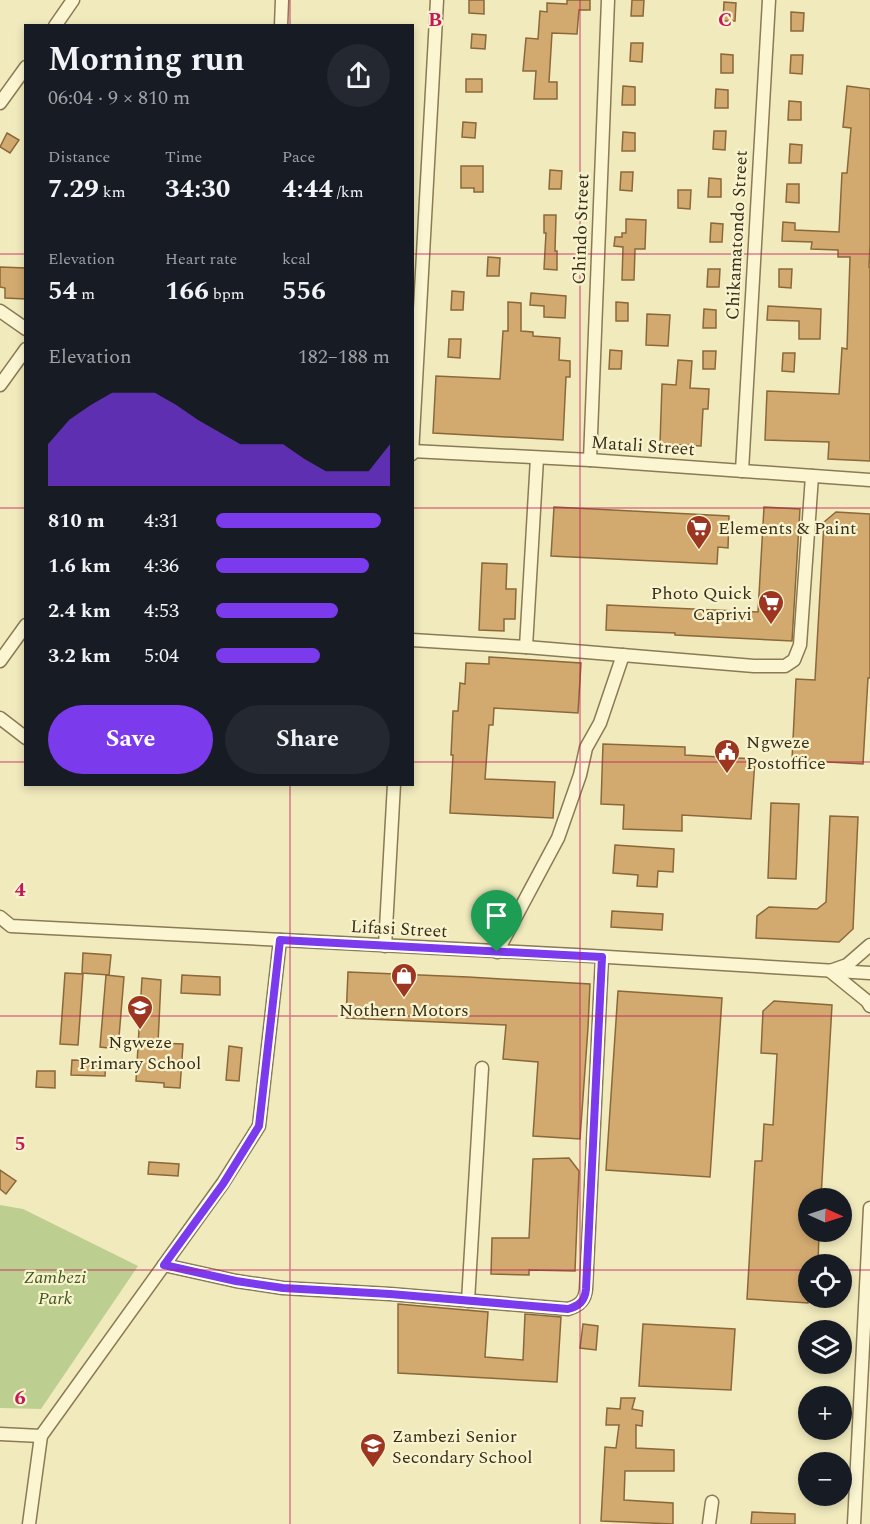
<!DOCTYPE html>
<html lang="en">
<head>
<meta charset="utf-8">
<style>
  :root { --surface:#171b24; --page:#242831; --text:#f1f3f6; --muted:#9ea1a6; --accent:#7c3aed }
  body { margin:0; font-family:Spectral,serif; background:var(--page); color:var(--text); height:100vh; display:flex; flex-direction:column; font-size:22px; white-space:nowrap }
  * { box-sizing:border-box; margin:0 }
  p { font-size:20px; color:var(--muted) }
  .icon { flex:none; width:33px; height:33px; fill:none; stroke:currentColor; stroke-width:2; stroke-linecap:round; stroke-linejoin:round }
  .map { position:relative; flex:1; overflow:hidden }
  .details { position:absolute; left:24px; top:24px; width:390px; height:762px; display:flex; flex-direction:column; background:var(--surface); border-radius:0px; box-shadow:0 3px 9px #0003 }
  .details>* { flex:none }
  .needle { width:39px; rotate:93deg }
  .tools { position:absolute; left:798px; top:1188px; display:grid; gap:12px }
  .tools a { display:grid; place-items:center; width:54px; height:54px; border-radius:50%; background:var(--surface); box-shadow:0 3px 9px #0003; font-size:30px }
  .pin { position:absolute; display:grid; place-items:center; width:51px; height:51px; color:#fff; margin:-62px -26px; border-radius:50% 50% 50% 0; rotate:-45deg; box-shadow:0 0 6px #0007 }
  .pin .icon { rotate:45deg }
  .round { display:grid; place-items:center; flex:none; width:63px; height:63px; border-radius:32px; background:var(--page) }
  .head { display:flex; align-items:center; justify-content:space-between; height:102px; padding:0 24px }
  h1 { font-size:33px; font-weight:700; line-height:45px }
  .metrics { display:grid; grid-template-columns:repeat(3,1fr); gap:9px; height:102px; padding:6px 24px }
  .metrics div { display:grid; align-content:center }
  .metrics b { font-size:26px; font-weight:700 }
  .metrics small { font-size:16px; font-weight:400 }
  .metrics p { font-size:16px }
  .chart { height:168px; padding:12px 24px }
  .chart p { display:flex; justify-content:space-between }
  .chart svg { width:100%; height:108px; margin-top:6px; fill:var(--accent); opacity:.7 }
  .button { display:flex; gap:12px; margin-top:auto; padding:12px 24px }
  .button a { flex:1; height:69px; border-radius:36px; background:var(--accent); color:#fff; font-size:24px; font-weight:700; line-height:69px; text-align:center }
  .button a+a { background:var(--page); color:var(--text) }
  ul { padding:0 24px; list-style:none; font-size:20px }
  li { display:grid; grid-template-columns:96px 72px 1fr; align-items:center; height:45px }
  li i { height:15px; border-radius:8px; background:var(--accent) }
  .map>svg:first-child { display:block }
  .green { fill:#bdcf90 }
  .building { fill:#d2aa70; stroke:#8b6839; stroke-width:1.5 }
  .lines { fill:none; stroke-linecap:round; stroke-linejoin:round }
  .minor-casing { stroke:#8a7a55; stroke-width:15 }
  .minor { stroke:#fbf6d1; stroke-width:12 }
  .route-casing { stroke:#fff; stroke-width:12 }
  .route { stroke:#7c3aed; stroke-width:8 }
  .grid { fill:none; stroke:#c2185b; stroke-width:1.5; stroke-opacity:0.55 }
  .labels { text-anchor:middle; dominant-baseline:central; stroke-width:4.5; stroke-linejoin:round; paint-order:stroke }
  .street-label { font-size:18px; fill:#382e1b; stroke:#f8f3cd }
  .poi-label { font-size:18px; fill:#382e1b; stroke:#f8f3cd; text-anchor:start }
  .park-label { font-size:18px; font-style:italic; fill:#3f5620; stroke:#f8f3cd }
  .grid-label { font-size:20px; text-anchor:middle; font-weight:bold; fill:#c2185b; stroke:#f8f3cd; stroke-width:4.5; stroke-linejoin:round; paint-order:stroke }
</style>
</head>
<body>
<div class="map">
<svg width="870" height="1524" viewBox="0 0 870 1524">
  <rect width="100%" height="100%" fill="#f1eabd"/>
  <polygon class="green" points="0,1205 23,1209 138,1266 41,1409 0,1408"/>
  <g class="building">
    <polygon points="469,0 484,0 484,14 469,13"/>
    <polygon points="567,0 590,0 590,10 579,10 577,34 552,33 549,82 557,82 557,99 534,99 536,71 523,71 526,38 538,39 540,11 547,12 547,3 567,4"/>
    <polygon points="632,0 644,0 643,16 631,16"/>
    <polygon points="724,2 736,3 735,21 723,21"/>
    <polygon points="791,12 804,13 803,31 791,31"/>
    <polygon points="472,34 486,35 485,49 471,48"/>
    <polygon points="631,43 643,43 642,62 630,61"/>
    <polygon points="721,54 733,55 733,73 721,73"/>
    <polygon points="791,55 803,55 802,74 790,73"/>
    <rect x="466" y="79" width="16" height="13"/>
    <polygon points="623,86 635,87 635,105 622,105"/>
    <polygon points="847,86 870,89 870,245 869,267 870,267 870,461 828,459 829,442 765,440 767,391 839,394 842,348 847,349 850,257 838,257 838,250 811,249 812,242 782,241 783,222 795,223 795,230 839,232 842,173 847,173 851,128 843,127"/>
    <polygon points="716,89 728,90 728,108 715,108"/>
    <polygon points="789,101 801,102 801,120 788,120"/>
    <polygon points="463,122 476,123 475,138 462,137"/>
    <polygon points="714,131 726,131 725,150 713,149"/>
    <polygon points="623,132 635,133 635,151 622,151"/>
    <polygon points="7,133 19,140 10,153 0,147"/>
    <polygon points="790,144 802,145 801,163 789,163"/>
    <polygon points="461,166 483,166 483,192 474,192 474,188 461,188"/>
    <polygon points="550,170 562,171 561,189 549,189"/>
    <polygon points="621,172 633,172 632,191 620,190"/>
    <polygon points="709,178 721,179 721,197 708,197"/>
    <polygon points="787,184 799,184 799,203 786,202"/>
    <polygon points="678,190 691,190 690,209 678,208"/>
    <polygon points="544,215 556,215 555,251 557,251 557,270 544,269 546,233 544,233"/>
    <polygon points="626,219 646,220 645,249 635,249 634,280 622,280 623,247 614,246 615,237 622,237 622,233 626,233"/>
    <polygon points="711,223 723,224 722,242 710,242"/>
    <polygon points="488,257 500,258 499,276 487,276"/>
    <polygon points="0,267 26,268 26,299 5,298 5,288 0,287"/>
    <polygon points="708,269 720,269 719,287 707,287"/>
    <polygon points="779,269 792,269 791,288 779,287"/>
    <polygon points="452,291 464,292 463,310 451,310"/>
    <polygon points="531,293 566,296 565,318 544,317 544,306 530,305"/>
    <polygon points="508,302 521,303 521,331 533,332 533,336 560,338 559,360 570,361 570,377 566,377 563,440 433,433 436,376 500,379 503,331 508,331"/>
    <polygon points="616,302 628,303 628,321 616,321"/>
    <polygon points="768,306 821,309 820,339 799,339 799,321 767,320"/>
    <polygon points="704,309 716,310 716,328 703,328"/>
    <polygon points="647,314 670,315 668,346 646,345"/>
    <polygon points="449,339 461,339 460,358 448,357"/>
    <polygon points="610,350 622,351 621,369 609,369"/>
    <polygon points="703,351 716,351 715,369 703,369"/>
    <polygon points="783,353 795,353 794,372 782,371"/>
    <polygon points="678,360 692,361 690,388 709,389 708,409 703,409 701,446 660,444 662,384 676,385"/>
    <polygon points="554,507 729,516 728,548 718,547 717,564 551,556"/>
    <polygon points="764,507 800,509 792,641 675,635 675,633 606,630 607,605 758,612"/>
    <polygon points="836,512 870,514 870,678 868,678 863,764 792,760 796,679 815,680 824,522"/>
    <polygon points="482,563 507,564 506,589 516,589 515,619 504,619 504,631 479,630"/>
    <polygon points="489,657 581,663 578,713 494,708 493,725 489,725 485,779 555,782 553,818 450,813 453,755 451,755 453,711 458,711 460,683 465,684 466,663 489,664"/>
    <polygon points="603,744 685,747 685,755 755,759 751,819 682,815 682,831 623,829 624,805 601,804"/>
    <polygon points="771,803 799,804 796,879 768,878"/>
    <polygon points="830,816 858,817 853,929 839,942 756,938 757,916 769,907 817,909 826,902"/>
    <polygon points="615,845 674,849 673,872 658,871 657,887 637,886 638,875 613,873"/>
    <polygon points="612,911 663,914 662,930 611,927"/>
    <polygon points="83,953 111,955 109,975 82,973"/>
    <polygon points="348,972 468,977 590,984 588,1028 580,1139 533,1136 538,1062 503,1059 506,1025 346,1018"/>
    <polygon points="65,973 83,974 78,1045 60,1044"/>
    <polygon points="106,975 124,977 118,1049 100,1047"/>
    <polygon points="182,975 220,977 220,995 181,993"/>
    <polygon points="142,978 161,980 158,1043 183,1044 180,1088 164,1087 164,1083 136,1081"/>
    <polygon points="618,991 722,998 710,1177 606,1170"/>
    <polygon points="774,1001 832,1005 821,1198 808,1198 808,1232 819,1232 818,1264 808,1264 808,1303 747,1299 755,1161 762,1161 764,1124 773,1125 777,1054 761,1053 763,1011"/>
    <polygon points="229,1046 242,1048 239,1081 226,1080"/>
    <polygon points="72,1060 106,1061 105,1076 71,1075"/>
    <polygon points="37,1071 55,1071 55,1088 36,1087"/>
    <polygon points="569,1158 579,1171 575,1271 529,1270 529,1275 491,1274 492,1238 529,1238 533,1159"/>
    <polygon points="149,1162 179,1164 178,1176 148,1174"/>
    <polygon points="0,1170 16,1181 6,1194 0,1189"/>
    <polygon points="398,1304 488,1312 485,1357 523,1360 525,1314 561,1317 557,1382 398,1373"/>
    <polygon points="583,1324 598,1326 596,1350 580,1348"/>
    <polygon points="643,1324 735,1329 731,1390 639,1386"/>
    <polygon points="621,1398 635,1398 632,1409 643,1411 642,1426 636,1425 636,1448 674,1450 674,1471 625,1471 624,1500 673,1503 673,1524 601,1521 605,1447 616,1448 619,1425 606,1425 607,1408 620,1409"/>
    <polygon points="752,1512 795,1514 795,1524 751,1524"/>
  </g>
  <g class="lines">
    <defs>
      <g id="minor">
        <polyline points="55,26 73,0"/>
        <polyline points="281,26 282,0"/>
        <polyline points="0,103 26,67"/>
        <polyline points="0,311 26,329"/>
        <polyline points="0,385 26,349"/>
        <polyline points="412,451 590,460 870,480"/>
        <polyline points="412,454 437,0"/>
        <polyline points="590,460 608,0"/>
        <polyline points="742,471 769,0"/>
        <polyline points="412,640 526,647 754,666 785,666 794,660 800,645 812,476"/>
        <polyline points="526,647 537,458"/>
        <polyline points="0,661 26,625"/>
        <polyline points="0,718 26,738"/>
        <polyline points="0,917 11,926 575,955 870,973"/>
        <polyline points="870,945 847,965 830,971 867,1001 870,1006"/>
        <polyline points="385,946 394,784"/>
        <polyline points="497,952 558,838 580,775 586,748 600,723 623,655"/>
        <path d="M164 1265 236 1281 283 1288 390 1294 568 1309C579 1306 585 1301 586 1289L602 957"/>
        <polyline points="468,1301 482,1068"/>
        <polyline points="0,1434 41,1436"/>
        <polyline points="29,1524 41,1436 223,1183 259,1126 280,940"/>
        <polyline points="709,1524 712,1502"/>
        <polyline points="854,1524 870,1208"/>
      </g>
    </defs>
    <use href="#minor" class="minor-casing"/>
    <use href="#minor" class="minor"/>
  </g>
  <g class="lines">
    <defs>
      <path id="route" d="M280 940 602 957 586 1289C585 1301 579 1306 568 1309L390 1294 283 1288 236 1281 164 1265 223 1184 259 1126Z"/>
    </defs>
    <use href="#route" class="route-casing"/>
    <use href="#route" class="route"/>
  </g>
  <path class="grid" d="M290 0V26M580 0V1524M0 254H26M412 254H870M0 508H26M412 508H870M0 762H26M412 762H870M290 784V1524M0 1016H870M0 1270H808M842 1270H870"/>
  <defs>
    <symbol id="supermarket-pin" viewBox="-11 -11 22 30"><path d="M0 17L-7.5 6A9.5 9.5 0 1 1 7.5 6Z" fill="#9d3621" stroke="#f8f3cd"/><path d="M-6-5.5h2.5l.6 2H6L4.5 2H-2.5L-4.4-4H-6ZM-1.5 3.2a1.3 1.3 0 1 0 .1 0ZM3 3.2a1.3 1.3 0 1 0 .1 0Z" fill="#fff"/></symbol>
    <symbol id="civic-pin" viewBox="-11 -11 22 30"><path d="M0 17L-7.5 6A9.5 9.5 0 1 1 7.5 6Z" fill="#9d3621" stroke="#f8f3cd"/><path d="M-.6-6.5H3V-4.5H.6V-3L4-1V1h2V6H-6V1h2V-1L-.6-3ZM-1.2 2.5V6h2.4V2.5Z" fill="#fff"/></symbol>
    <symbol id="shop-pin" viewBox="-11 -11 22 30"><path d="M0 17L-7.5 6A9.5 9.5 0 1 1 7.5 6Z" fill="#9d3621" stroke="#f8f3cd"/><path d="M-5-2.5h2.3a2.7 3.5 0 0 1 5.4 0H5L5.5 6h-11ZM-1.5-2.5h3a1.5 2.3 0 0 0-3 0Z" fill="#fff"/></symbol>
    <symbol id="school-pin" viewBox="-11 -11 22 30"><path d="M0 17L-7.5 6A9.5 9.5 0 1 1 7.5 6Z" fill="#9d3621" stroke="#f8f3cd"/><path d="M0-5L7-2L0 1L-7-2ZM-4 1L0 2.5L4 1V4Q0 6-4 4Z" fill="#fff"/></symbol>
  </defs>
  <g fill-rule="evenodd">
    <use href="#supermarket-pin" x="684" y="513" width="30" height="40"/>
    <use href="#supermarket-pin" x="756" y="588" width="30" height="40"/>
    <use href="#civic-pin" x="712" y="737" width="30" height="40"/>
    <use href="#shop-pin" x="389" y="961" width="30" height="40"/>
    <use href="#school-pin" x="125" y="993" width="30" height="40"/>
    <use href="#school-pin" x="358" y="1431" width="30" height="40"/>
  </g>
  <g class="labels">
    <g class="street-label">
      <text transform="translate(581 229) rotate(-88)">Chindo Street</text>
      <text transform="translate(737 235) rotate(-87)">Chikamatondo Street</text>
      <text transform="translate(643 446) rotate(4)">Matali Street</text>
      <text transform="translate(399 929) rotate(3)">Lifasi Street</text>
    </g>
    <g class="poi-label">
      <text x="718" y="528">Elements &amp; Paint</text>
      <text x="752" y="593" text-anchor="end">Photo Quick<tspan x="752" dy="21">Caprivi</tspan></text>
      <text x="746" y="742">Ngweze<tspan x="746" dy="21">Postoffice</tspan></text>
      <text x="404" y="1010" text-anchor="middle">Nothern Motors</text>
      <text x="140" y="1042" text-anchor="middle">Ngweze<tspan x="140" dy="21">Primary School</tspan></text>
      <text x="392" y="1436">Zambezi Senior<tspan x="392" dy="21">Secondary School</tspan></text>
    </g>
    <g class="park-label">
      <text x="55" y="1277">Zambezi<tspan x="55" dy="21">Park</tspan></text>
    </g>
  </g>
  <g class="grid-label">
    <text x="435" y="26">B</text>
    <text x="725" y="26">C</text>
    <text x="20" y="896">4</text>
    <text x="20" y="1150">5</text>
    <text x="20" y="1404">6</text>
  </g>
</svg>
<div class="tools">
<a><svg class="needle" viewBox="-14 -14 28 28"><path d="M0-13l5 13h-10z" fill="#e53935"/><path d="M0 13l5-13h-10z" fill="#9ea1a6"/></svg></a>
<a><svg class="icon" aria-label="locate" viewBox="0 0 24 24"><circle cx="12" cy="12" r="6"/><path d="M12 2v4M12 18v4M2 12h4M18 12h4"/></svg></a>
<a><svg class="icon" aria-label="layers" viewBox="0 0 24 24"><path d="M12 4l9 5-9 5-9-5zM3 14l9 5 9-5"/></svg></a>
<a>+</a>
<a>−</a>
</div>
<div class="pin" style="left:497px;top:952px;background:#1e9e55"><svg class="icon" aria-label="arrive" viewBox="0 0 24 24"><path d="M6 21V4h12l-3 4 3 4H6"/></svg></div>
<section class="details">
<div class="head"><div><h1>Morning run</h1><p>06:04 · 9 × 810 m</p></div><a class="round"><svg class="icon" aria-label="share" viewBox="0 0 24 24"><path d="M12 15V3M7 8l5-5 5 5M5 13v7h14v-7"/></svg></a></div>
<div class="metrics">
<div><p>Distance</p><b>7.29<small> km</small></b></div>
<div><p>Time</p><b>34:30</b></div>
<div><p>Pace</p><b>4:44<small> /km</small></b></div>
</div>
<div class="metrics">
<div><p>Elevation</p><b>54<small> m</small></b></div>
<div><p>Heart rate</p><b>166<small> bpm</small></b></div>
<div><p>kcal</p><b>556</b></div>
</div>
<div class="chart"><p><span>Elevation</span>182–188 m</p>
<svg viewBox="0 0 160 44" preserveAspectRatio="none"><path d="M0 44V27L10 17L20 11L30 6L40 6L50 6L60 11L70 17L80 22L90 27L100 27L110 27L120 33L130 38L140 38L150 38L160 27V44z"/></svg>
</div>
<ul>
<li><b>810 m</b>4:31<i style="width:95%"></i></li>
<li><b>1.6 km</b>4:36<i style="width:88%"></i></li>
<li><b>2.4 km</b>4:53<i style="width:70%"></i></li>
<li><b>3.2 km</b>5:04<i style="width:60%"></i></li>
</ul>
<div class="button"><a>Save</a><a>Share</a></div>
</section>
</div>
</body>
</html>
